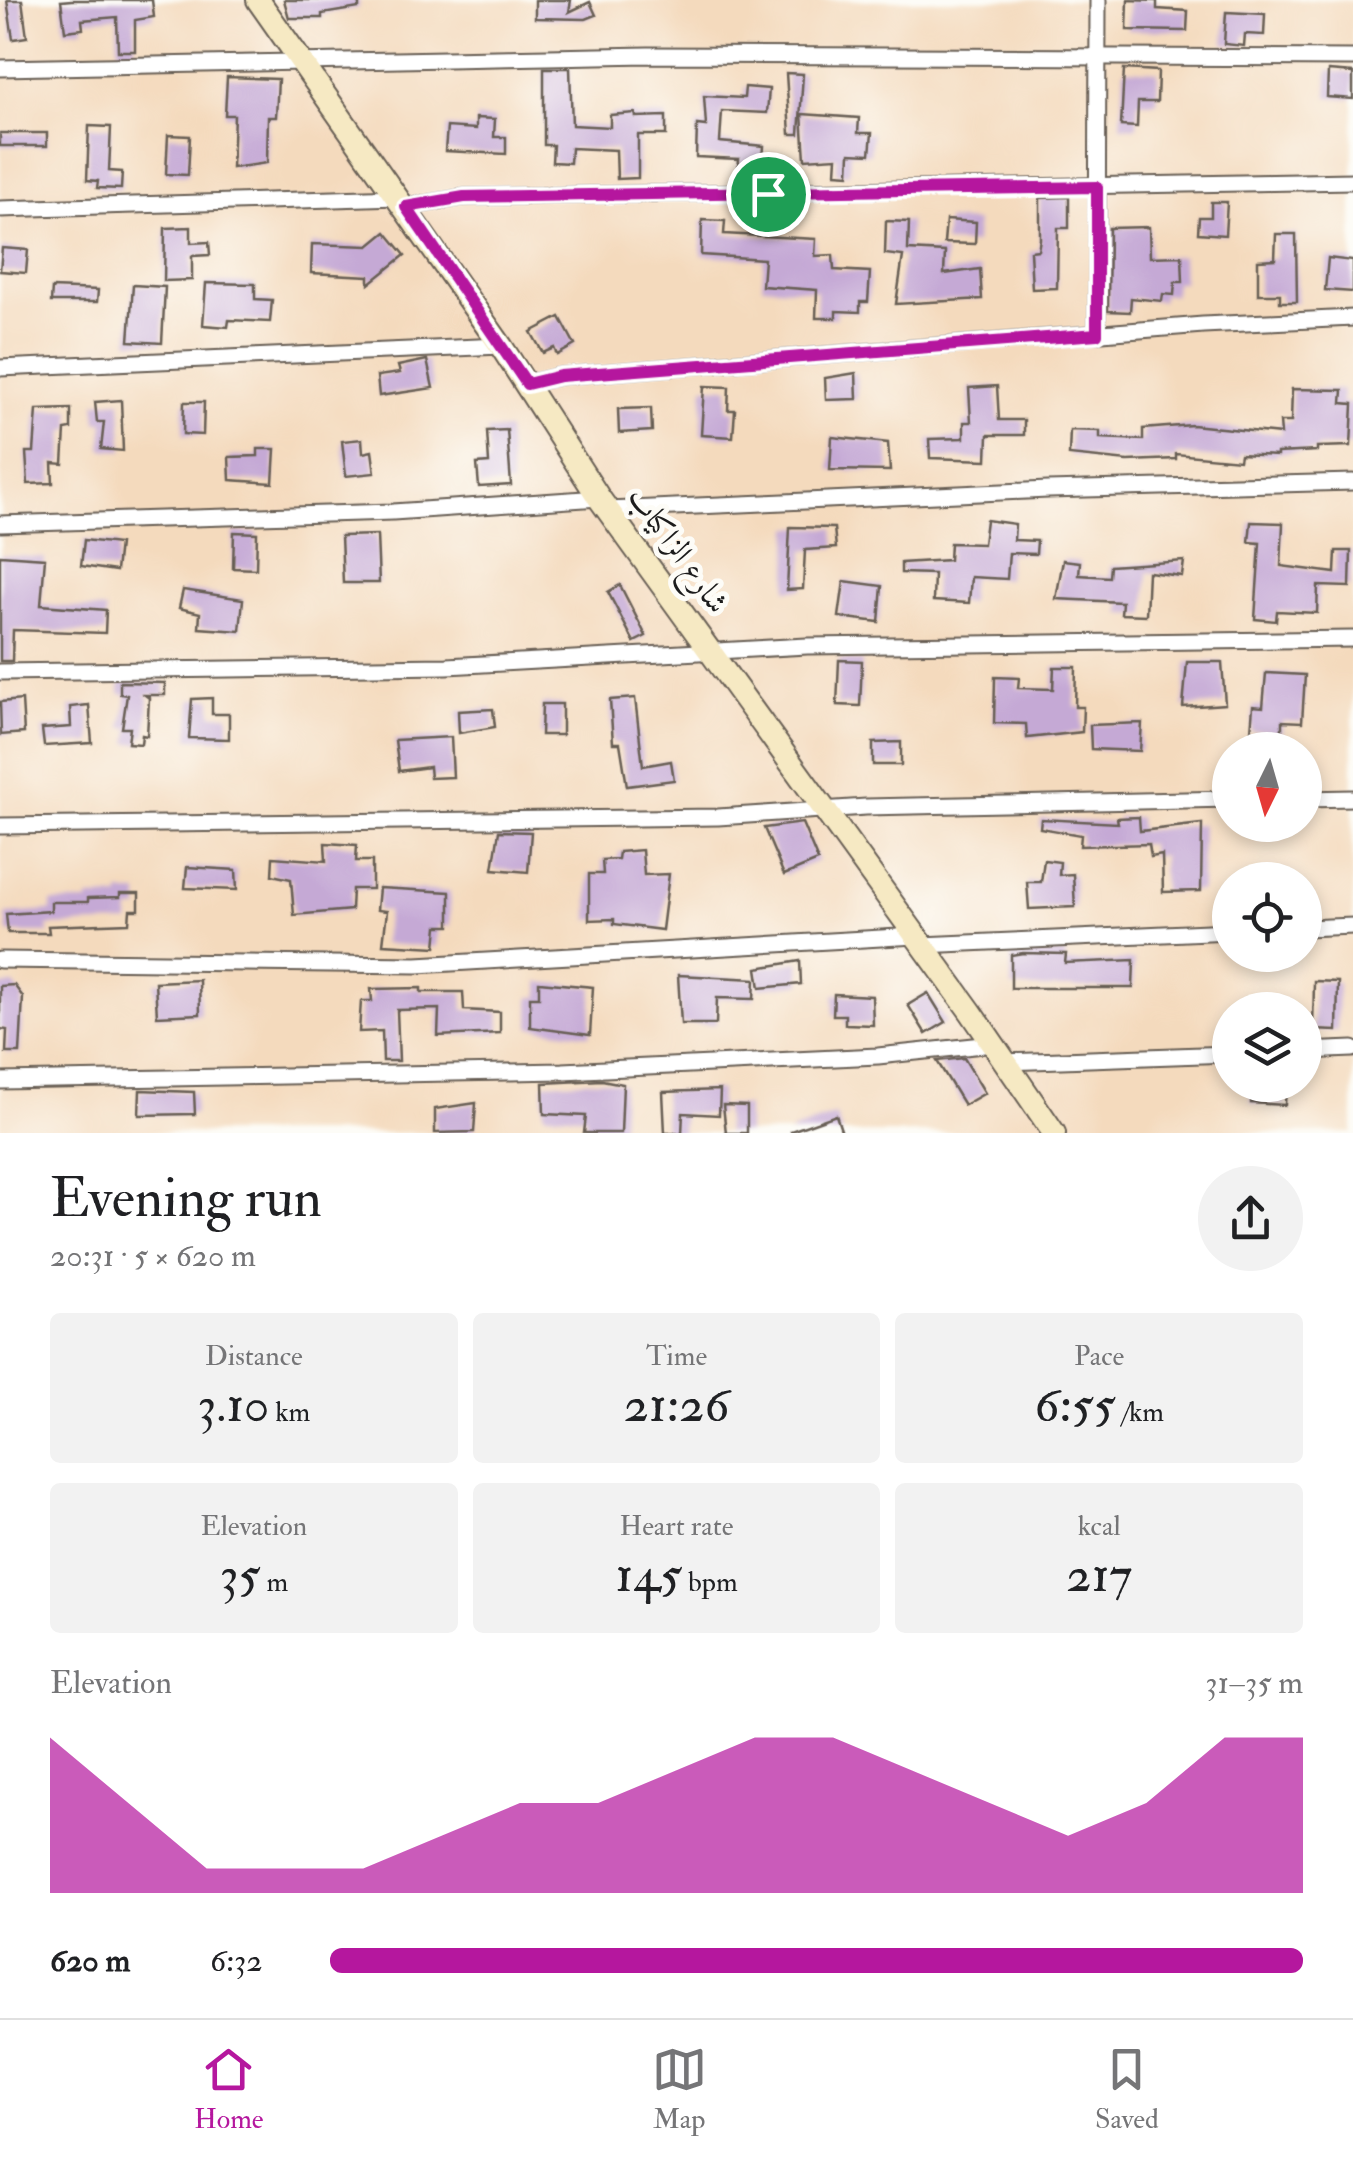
<!DOCTYPE html>
<html lang="en">
<head>
<meta charset="utf-8">
<style>
  :root { --surface:#fff; --page:#f2f2f2; --text:#202124; --muted:#757577; --line:#e0e0e0; --accent:#b5179e }
  body { margin:0; font-family:"IM FELL Double Pica",Amiri,serif; background:var(--page); color:var(--text); height:100vh; display:flex; flex-direction:column; font-size:38px; white-space:nowrap }
  * { box-sizing:border-box; margin:0 }
  p { font-size:32px; color:var(--muted) }
  .icon { flex:none; width:55px; height:55px; fill:none; stroke:currentColor; stroke-width:2; stroke-linecap:round; stroke-linejoin:round }
  .map { position:relative; height:1133px; overflow:hidden }
  .side { display:flex; flex-direction:column; background:var(--surface); flex:1 }
  .side>* { flex:none }
  .needle { width:65px; rotate:185deg }
  .controls { position:absolute; left:1212px; top:732px; display:grid; gap:20px }
  .controls a { display:grid; place-items:center; width:110px; height:110px; border-radius:50%; background:var(--surface); box-shadow:0 5px 15px #0003; font-size:50px }
  .pin { position:absolute; display:grid; place-items:center; width:85px; height:85px; color:#fff; margin:-42px; border:5px solid #fff; border-radius:50%; box-shadow:0 2px 10px #0007 }
  .round { display:grid; place-items:center; flex:none; width:105px; height:105px; border-radius:52px; background:var(--page) }
  .overview { display:flex; align-items:center; justify-content:space-between; height:170px; padding:0 50px }
  h1 { font-size:55px; font-weight:600; line-height:75px }
  .figures { display:grid; grid-template-columns:repeat(3,1fr); gap:15px; height:170px; padding:10px 50px }
  .figures div { display:grid; align-content:center; border-radius:10px; background:var(--page); text-align:center }
  .figures b { font-size:50px; font-weight:600 }
  .figures small { font-size:28px; font-weight:400 }
  .figures p { font-size:28px }
  .chart { height:280px; padding:20px 50px }
  .chart p { display:flex; justify-content:space-between }
  .chart svg { width:100%; height:180px; margin-top:10px; fill:var(--accent); opacity:.7 }
  ul { padding:0 50px; list-style:none; font-size:32px }
  li { display:grid; grid-template-columns:160px 120px 1fr; align-items:center; height:75px }
  li i { height:25px; border-radius:12px; background:var(--accent) }
  .tab-bar { display:flex; justify-content:space-around; align-items:center; height:140px; border-top:2px solid var(--line); background:var(--surface); font-size:28px; color:var(--muted) }
  .tab-bar a { display:grid; justify-items:center; gap:5px }
  .tab-bar .current { color:var(--accent) }
  .map>svg:first-child { display:block }
  .building { fill:#c5a9d5 }
  .lines { fill:none; stroke-linecap:round; stroke-linejoin:round }
  .street-casing { stroke:#685e54; stroke-width:19 }
  .secondary-casing { stroke:#685e54; stroke-width:26 }
  .street { stroke:#fff; stroke-width:15 }
  .secondary { stroke:#f6e9c3; stroke-width:22 }
  .route-casing { stroke:#fff; stroke-width:20 }
  .route { stroke:#b5179e; stroke-width:12 }
  .labels { text-anchor:middle; dominant-baseline:central; stroke-width:10; stroke-linejoin:round; paint-order:stroke }
  .street-label { font-size:32px; fill:#1c1c1c; stroke:#fdfcf7 }
</style>
</head>
<body>
<div class="map">
<svg width="1353" height="1133" viewBox="0 0 1353 1133">
  <rect width="100%" height="100%" fill="#fdfcf7"/>
  <filter id="ink" filterUnits="userSpaceOnUse"><feTurbulence type="fractalNoise" baseFrequency=".01" numOctaves="2"/><feDisplacementMap in="SourceGraphic" scale="20" xChannelSelector="R" yChannelSelector="G"/><feConvolveMatrix kernelMatrix="1 2 1 2 8 2 1 2 1" color-interpolation-filters="sRGB"/></filter>
  <filter id="wash" filterUnits="userSpaceOnUse"><feTurbulence type="fractalNoise" baseFrequency=".0048" numOctaves="4" result="noise"/><feDisplacementMap in="SourceGraphic" scale="40" xChannelSelector="R" yChannelSelector="G"/><feGaussianBlur stdDeviation="2.25" result="paint"/><feColorMatrix in="noise" values="0 0 0 0 0 0 0 0 0 0 0 0 0 0 0 0 0 1.4 0 .05"/><feComposite in="paint" operator="in"/></filter>
  <g filter="url(#wash)">
    <rect width="100%" height="100%" fill="#f4dabd"/>
    <g id="blocks">
      <g class="building">
        <polygon points="7,0 22,0 27,37 13,39"/>
        <polygon points="72,0 152,0 154,17 135,20 135,51 118,51 117,17 82,20 83,29 65,31 61,1"/>
        <polygon points="284,0 359,0 359,8 322,14 322,18 289,18"/>
        <polygon points="535,0 571,0 569,12 590,2 596,15 586,19 535,18"/>
        <polygon points="1128,0 1157,1 1157,9 1188,11 1187,31 1127,30"/>
        <polygon points="1226,12 1265,14 1264,35 1245,34 1244,46 1224,44"/>
        <polygon points="544,68 570,68 572,125 610,127 610,115 635,113 636,117 666,116 666,135 638,135 638,178 617,179 616,150 571,148 570,163 552,162 553,145 544,145"/>
        <polygon points="1124,69 1158,71 1157,102 1138,102 1137,127 1121,126"/>
        <polygon points="1328,71 1353,73 1353,99 1327,97"/>
        <polygon points="786,73 803,74 799,134 790,134"/>
        <polygon points="227,77 278,79 276,117 268,117 267,163 232,168 234,115 225,115"/>
        <polygon points="745,87 769,89 767,113 722,111 720,142 764,146 762,173 738,171 739,159 696,157 697,125 706,126 704,96 744,98"/>
        <polygon points="802,114 859,118 858,133 872,133 870,154 850,153 849,174 836,173 837,157 805,159"/>
        <polygon points="476,118 495,119 494,137 506,137 506,154 445,151 447,127 476,129"/>
        <polygon points="89,126 111,127 109,171 122,172 121,189 97,188 98,181 87,180"/>
        <rect x="0" y="133" width="47" height="13"/>
        <polygon points="168,135 190,136 188,175 166,174"/>
        <polygon points="1069,197 1069,228 1058,228 1057,288 1032,289 1030,251 1038,250 1040,239 1040,198"/>
        <polygon points="1211,202 1227,202 1225,235 1198,233 1199,217 1211,217"/>
        <polygon points="702,220 725,221 724,234 816,239 815,256 833,255 834,270 870,272 868,302 860,302 860,312 836,311 836,318 816,318 817,290 762,286 764,259 701,255"/>
        <polygon points="946,220 976,222 975,244 944,243"/>
        <polygon points="886,221 909,222 908,250 945,252 944,274 980,269 982,299 896,304 903,256 885,254"/>
        <polygon points="191,227 191,243 209,242 210,255 192,256 192,280 164,281 165,228"/>
        <polygon points="1149,227 1150,257 1182,256 1183,282 1175,282 1174,295 1163,294 1162,301 1131,298 1130,312 1108,311 1109,228"/>
        <polygon points="386,232 405,255 369,284 369,276 311,273 312,244 369,246"/>
        <polygon points="1276,234 1296,234 1297,302 1280,302 1280,294 1258,294 1258,260 1275,259"/>
        <polygon points="2,248 28,250 26,273 0,271"/>
        <polygon points="1328,258 1353,261 1353,292 1325,290"/>
        <polygon points="206,283 255,284 255,299 272,300 270,322 229,320 228,327 203,325"/>
        <polygon points="133,285 165,287 162,343 129,341"/>
        <polygon points="52,288 98,290 97,302 51,302"/>
        <polygon points="560,317 575,345 557,355 554,348 543,353 531,332"/>
        <polygon points="427,360 433,388 379,396 377,376 400,373 398,366"/>
        <polygon points="856,373 857,399 826,400 825,378"/>
        <polygon points="704,386 729,387 728,410 735,410 733,437 701,435"/>
        <polygon points="997,386 999,420 1024,420 1024,435 988,435 987,460 930,458 929,439 964,438 964,422 971,422 969,388"/>
        <polygon points="1292,389 1343,390 1342,403 1353,404 1351,446 1317,447 1317,451 1277,453 1277,456 1240,454 1239,460 1176,454 1176,459 1128,461 1069,455 1070,430 1100,431 1100,438 1143,440 1143,429 1192,425 1281,434 1280,422 1291,422"/>
        <polygon points="121,400 123,451 101,449 104,422 97,422 95,402"/>
        <polygon points="184,402 204,402 203,435 183,434"/>
        <polygon points="651,408 652,431 619,433 618,409"/>
        <polygon points="71,409 71,429 65,430 63,464 52,463 53,483 28,484 26,452 34,452 37,410"/>
        <polygon points="507,430 511,485 479,487 477,464 489,463 487,431"/>
        <polygon points="832,437 888,443 890,471 830,470"/>
        <polygon points="362,439 363,453 372,451 375,473 346,476 342,441"/>
        <polygon points="258,449 275,449 273,483 230,480 229,457 258,456"/>
        <polygon points="986,520 1015,524 1014,540 1037,541 1036,554 1009,553 1007,579 971,577 969,603 933,601 934,574 901,573 901,563 949,560 950,543 983,544"/>
        <polygon points="1251,522 1283,523 1281,566 1335,573 1336,551 1351,551 1350,587 1318,586 1317,613 1277,611 1276,621 1255,619 1260,543 1249,542"/>
        <polygon points="790,527 834,528 836,548 805,550 803,589 787,590"/>
        <polygon points="234,532 257,533 256,569 233,568"/>
        <polygon points="377,535 379,583 343,583 341,536"/>
        <polygon points="84,540 119,544 116,571 81,566"/>
        <polygon points="0,555 45,558 41,605 106,610 105,633 13,630 12,661 0,661"/>
        <polygon points="1063,560 1080,562 1079,575 1109,577 1110,566 1184,561 1182,576 1148,572 1146,615 1121,614 1122,602 1056,599"/>
        <polygon points="844,581 882,586 879,622 839,617"/>
        <polygon points="620,585 646,636 634,642 608,592"/>
        <polygon points="183,590 243,599 240,631 199,628 200,613 179,608"/>
        <polygon points="839,660 862,661 860,706 837,705"/>
        <polygon points="1187,662 1222,662 1225,704 1183,707"/>
        <polygon points="1054,667 1076,667 1075,707 1083,707 1082,732 1027,738 1026,724 994,723 995,677 1019,678 1018,688 1053,689"/>
        <polygon points="1266,673 1305,675 1302,722 1282,721 1282,733 1251,731 1253,706 1263,707"/>
        <polygon points="120,682 165,683 165,695 145,695 149,698 147,736 142,735 141,744 128,743 130,728 122,728 127,695 120,694"/>
        <polygon points="212,698 212,714 229,714 229,739 189,738 192,699"/>
        <polygon points="635,698 643,766 671,761 674,780 627,786 620,743 613,743 610,700"/>
        <polygon points="22,700 24,733 1,735 0,702"/>
        <polygon points="542,704 562,704 562,735 541,735"/>
        <polygon points="89,705 92,743 44,746 42,729 71,727 70,707"/>
        <polygon points="493,709 495,727 459,733 458,711"/>
        <polygon points="1142,723 1140,751 1091,749 1090,725"/>
        <polygon points="451,737 453,777 430,778 429,767 399,771 395,740"/>
        <polygon points="901,742 901,765 873,765 873,743"/>
        <polygon points="1139,817 1140,831 1202,824 1201,891 1163,892 1162,855 1151,857 1149,844 1080,846 1081,835 1040,828 1041,819 1118,823 1117,818"/>
        <polygon points="802,823 818,861 784,875 764,828"/>
        <polygon points="499,831 531,832 528,872 493,869"/>
        <polygon points="325,843 357,845 356,861 372,861 372,889 352,889 351,910 294,915 291,879 272,875 273,857 326,861"/>
        <polygon points="642,850 644,875 669,874 662,930 614,924 614,919 589,920 589,874 603,874 602,860 618,859 619,852"/>
        <polygon points="1044,860 1060,862 1059,875 1073,874 1075,907 1029,909 1027,882 1041,882"/>
        <polygon points="187,867 236,870 237,890 185,888"/>
        <polygon points="379,888 450,892 450,926 438,926 436,947 383,944 387,911 377,910"/>
        <polygon points="120,893 139,893 139,910 130,910 129,923 48,926 49,933 8,933 6,914 51,911 51,902 88,902 88,898 120,897"/>
        <polygon points="1023,953 1066,954 1065,963 1134,960 1133,988 1011,988 1011,955"/>
        <polygon points="800,961 801,984 760,988 757,968"/>
        <polygon points="678,975 755,979 754,999 717,998 716,1024 681,1024"/>
        <polygon points="199,980 200,1014 157,1016 155,982"/>
        <polygon points="1314,981 1338,982 1337,1031 1313,1030"/>
        <polygon points="539,982 593,987 590,1035 530,1027 530,997 539,997"/>
        <polygon points="14,985 23,997 20,1053 6,1053 7,1030 0,1029 0,986"/>
        <polygon points="421,988 421,992 463,992 464,1010 500,1012 500,1033 438,1036 439,1009 397,1010 399,1061 383,1061 382,1031 359,1032 361,1001 372,1001 371,989"/>
        <polygon points="928,993 946,1022 926,1034 908,1005"/>
        <polygon points="834,994 872,996 873,1025 845,1024 845,1015 833,1015"/>
        <polygon points="964,1058 985,1093 964,1105 937,1061"/>
        <polygon points="602,1080 623,1084 621,1133 584,1133 586,1116 544,1114 543,1083"/>
        <polygon points="1252,1085 1286,1085 1285,1105 1251,1103"/>
        <polygon points="140,1090 194,1092 195,1114 139,1115"/>
        <polygon points="720,1090 719,1115 683,1113 682,1133 665,1133 663,1092"/>
        <polygon points="476,1103 474,1132 435,1133 435,1109"/>
        <polygon points="723,1105 747,1106 747,1133 726,1133"/>
        <polygon points="836,1115 842,1133 791,1133 791,1131"/>
      </g>
    </g>
  </g>
  <g filter="url(#ink)">
    <use href="#blocks" fill-opacity="0" stroke="#685e54" stroke-width="2.5"/>
    <g class="lines">
      <defs>
        <g id="street">
          <polyline points="0,68 648,55 1353,58"/>
          <polyline points="406,207 464,197 1353,181"/>
          <polyline points="0,209 399,197"/>
          <polyline points="1097,334 1098,0"/>
          <polyline points="0,368 501,346"/>
          <polyline points="527,384 560,376 1203,325 1353,318"/>
          <polyline points="608,510 1048,490 1353,482"/>
          <polyline points="0,524 393,512 599,498"/>
          <polyline points="0,672 447,666 807,646 1353,639"/>
          <polyline points="1305,799 1353,798"/>
          <polyline points="0,826 718,817 866,807 1230,799"/>
          <polyline points="1305,928 1353,926"/>
          <polyline points="922,945 1230,931"/>
          <polyline points="0,960 417,965 916,936"/>
          <polyline points="1305,1051 1353,1049"/>
          <polyline points="1004,1062 1230,1054"/>
          <polyline points="0,1081 563,1071 878,1056 993,1044"/>
        </g>
        <polyline id="secondary" points="258,0 501,346 599,498 971,1012 1054,1133"/>
      </defs>
      <use href="#street" class="street-casing"/>
      <use href="#secondary" class="secondary-casing"/>
      <use href="#street" class="street"/>
      <use href="#secondary" class="secondary"/>
    </g>
  </g>
  <g class="lines" filter="url(#ink)">
    <defs>
      <polygon id="route" points="1097,187 1097,334 560,376 527,384 406,207 464,197"/>
    </defs>
    <use href="#route" class="route-casing"/>
    <use href="#route" class="route"/>
  </g>
  <g class="labels">
    <g class="street-label">
      <text transform="translate(678 550) rotate(54)">شارع الزاكياب</text>
    </g>
  </g>
</svg>
<div class="controls">
<a><svg class="needle" viewBox="-14 -14 28 28"><path d="M0-13l5 13h-10z" fill="#e53935"/><path d="M0 13l5-13h-10z" fill="#757577"/></svg></a>
<a><svg class="icon" aria-label="locate" viewBox="0 0 24 24"><circle cx="12" cy="12" r="6"/><path d="M12 2v4M12 18v4M2 12h4M18 12h4"/></svg></a>
<a><svg class="icon" aria-label="layers" viewBox="0 0 24 24"><path d="M12 4l9 5-9 5-9-5zM3 14l9 5 9-5"/></svg></a>
</div>
<div class="pin" style="left:768px;top:194px;background:#1e9e55"><svg class="icon" aria-label="arrive" viewBox="0 0 24 24"><path d="M6 21V4h12l-3 4 3 4H6"/></svg></div>
</div>
<section class="side">
<div class="overview"><div><h1>Evening run</h1><p>20:31 · 5 × 620 m</p></div><a class="round"><svg class="icon" aria-label="share" viewBox="0 0 24 24"><path d="M12 15V3M7 8l5-5 5 5M5 13v7h14v-7"/></svg></a></div>
<div class="figures">
<div><p>Distance</p><b>3.10<small> km</small></b></div>
<div><p>Time</p><b>21:26</b></div>
<div><p>Pace</p><b>6:55<small> /km</small></b></div>
</div>
<div class="figures">
<div><p>Elevation</p><b>35<small> m</small></b></div>
<div><p>Heart rate</p><b>145<small> bpm</small></b></div>
<div><p>kcal</p><b>217</b></div>
</div>
<div class="chart"><p><span>Elevation</span>31–35 m</p>
<svg viewBox="0 0 160 44" preserveAspectRatio="none"><path d="M0 44V6L10 22L20 38L30 38L40 38L50 30L60 22L70 22L80 14L90 6L100 6L110 14L120 22L130 30L140 22L150 6L160 6V44z"/></svg>
</div>
<ul>
<li><b>620 m</b>6:32<i style="width:100%"></i></li>
</ul>
</section>
<nav class="tab-bar">
<a class="current"><svg class="icon" aria-label="home" viewBox="0 0 24 24"><path d="M3 11l9-7 9 7M6 9v11h12V9"/></svg>Home</a>
<a><svg class="icon" aria-label="map" viewBox="0 0 24 24"><path d="M3 6l6-2 6 2 6-2v14l-6 2-6-2-6 2zM9 4v14M15 6v14"/></svg>Map</a>
<a><svg class="icon" aria-label="saved" viewBox="0 0 24 24"><path d="M7 4h10v16l-5-4-5 4z"/></svg>Saved</a>
</nav>
</body>
</html>
